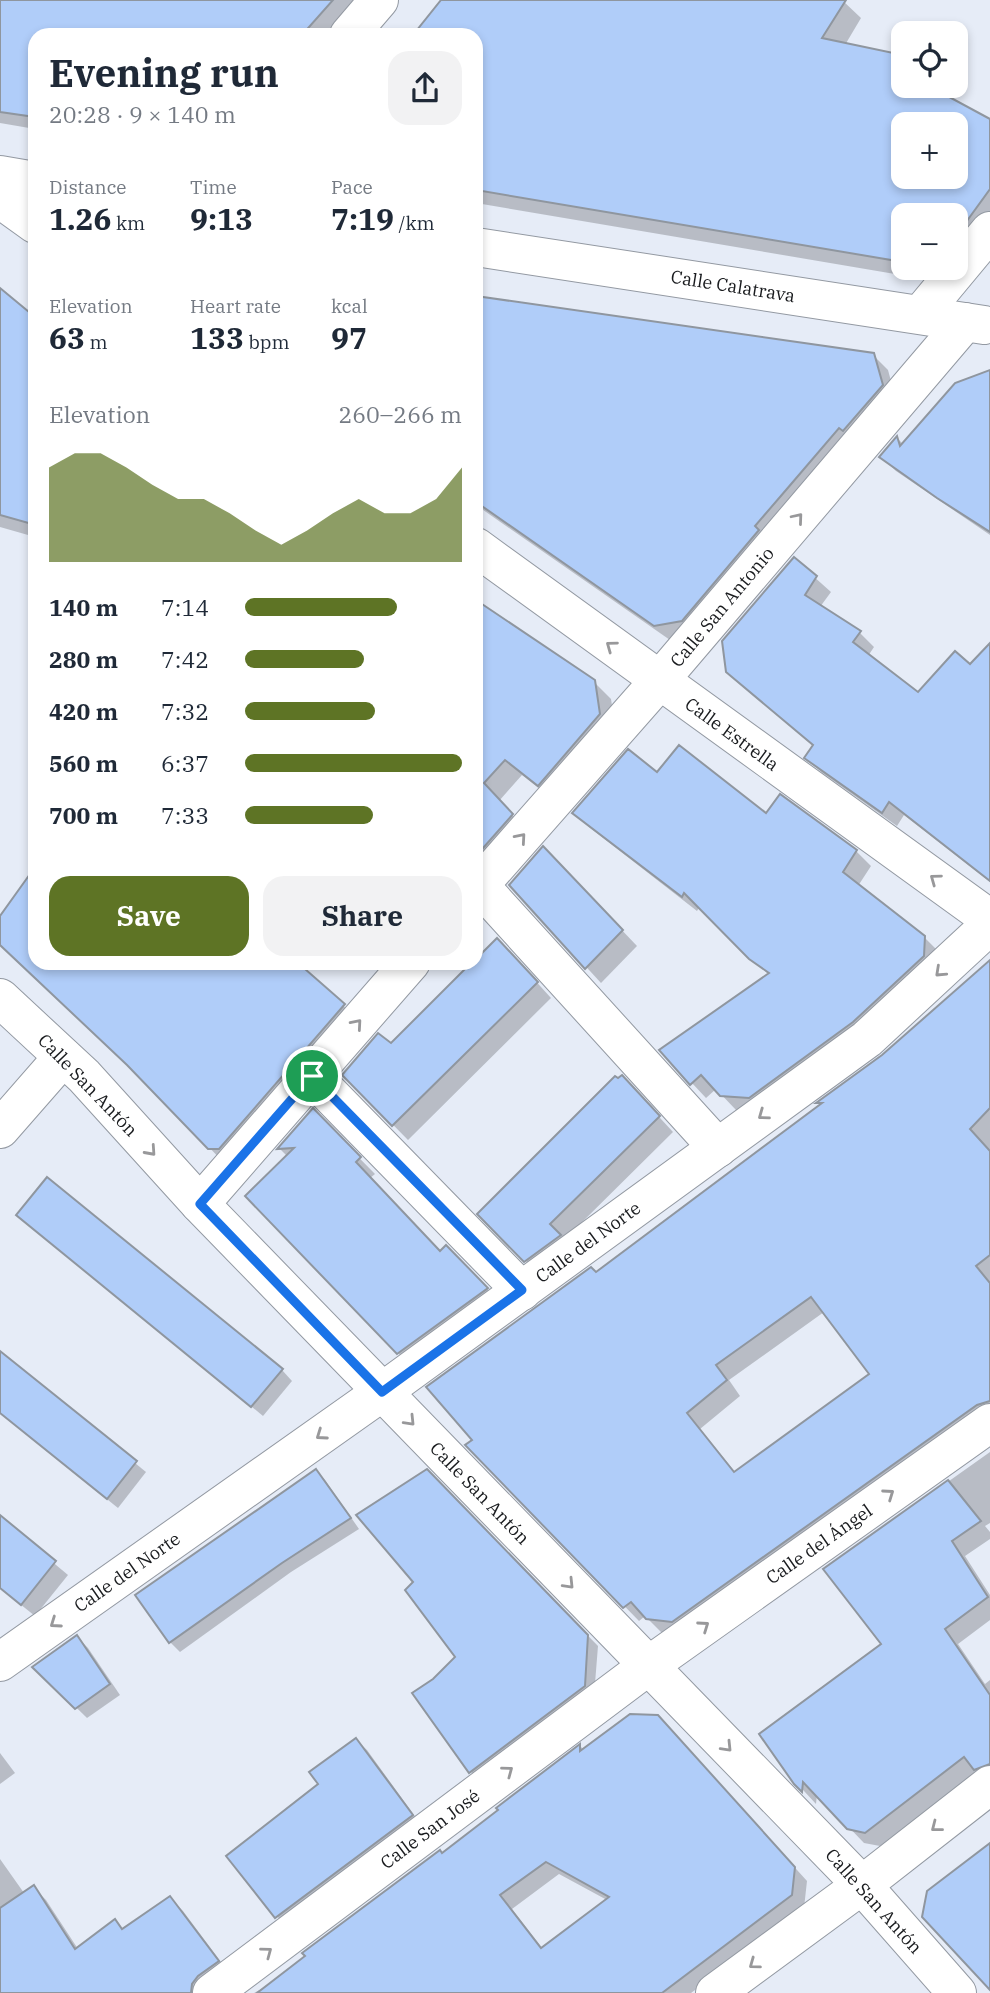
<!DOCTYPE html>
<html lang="en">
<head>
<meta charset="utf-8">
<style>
  :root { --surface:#fff; --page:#f2f2f3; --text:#1f2937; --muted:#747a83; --accent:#5e7425 }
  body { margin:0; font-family:"IBM Plex Serif",serif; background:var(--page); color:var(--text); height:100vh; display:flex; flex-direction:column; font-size:26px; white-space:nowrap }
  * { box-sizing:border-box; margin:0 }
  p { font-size:23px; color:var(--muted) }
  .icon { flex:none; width:38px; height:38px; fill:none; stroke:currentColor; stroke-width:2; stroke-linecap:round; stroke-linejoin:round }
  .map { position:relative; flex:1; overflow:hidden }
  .sheet { position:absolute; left:28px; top:28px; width:455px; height:942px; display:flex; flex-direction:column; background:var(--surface); border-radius:21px; box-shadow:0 4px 10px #0003 }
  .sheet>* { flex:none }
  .tools { position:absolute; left:891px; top:21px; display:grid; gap:14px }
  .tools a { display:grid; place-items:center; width:77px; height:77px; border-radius:14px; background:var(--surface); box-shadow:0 4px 10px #0003; font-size:35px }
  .pin { position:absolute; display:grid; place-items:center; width:60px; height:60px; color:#fff; margin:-30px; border:4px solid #fff; border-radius:50%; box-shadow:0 2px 7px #0007 }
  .round { display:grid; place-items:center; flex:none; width:74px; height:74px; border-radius:21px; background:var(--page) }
  .headline { display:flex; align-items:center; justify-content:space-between; height:119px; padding:0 21px }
  h1 { font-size:38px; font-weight:700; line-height:52px }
  .stats { display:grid; grid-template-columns:repeat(3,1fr); gap:10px; height:119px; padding:7px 21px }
  .stats div { display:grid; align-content:center }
  .stats b { font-size:30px; font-weight:700 }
  .stats small { font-size:19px; font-weight:400 }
  .stats p { font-size:19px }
  .chart { height:196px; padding:14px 21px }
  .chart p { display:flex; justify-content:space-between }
  .chart svg { width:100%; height:126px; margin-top:7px; fill:var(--accent); opacity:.7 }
  .cta { display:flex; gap:14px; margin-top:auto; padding:14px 21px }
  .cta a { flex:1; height:80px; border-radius:21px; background:var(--accent); color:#fff; font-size:28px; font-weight:700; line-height:80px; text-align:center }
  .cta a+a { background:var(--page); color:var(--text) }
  ul { padding:0 21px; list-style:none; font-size:23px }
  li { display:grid; grid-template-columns:112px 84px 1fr; align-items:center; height:52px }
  li i { height:18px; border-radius:9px; background:var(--accent) }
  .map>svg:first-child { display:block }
  .shadow { fill:#0003; fill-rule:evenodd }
  .building { fill:#b0cdf9; stroke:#8f969f; stroke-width:2; fill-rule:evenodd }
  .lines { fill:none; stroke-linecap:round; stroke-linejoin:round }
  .minor-casing { stroke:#9399a2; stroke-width:40 }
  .minor { stroke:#fff; stroke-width:38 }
  .oneway { stroke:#98989a }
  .route-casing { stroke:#fff; stroke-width:14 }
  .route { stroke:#1a73e8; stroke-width:9 }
  .labels { text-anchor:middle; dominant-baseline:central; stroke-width:5; stroke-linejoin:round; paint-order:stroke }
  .street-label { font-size:18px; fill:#191b1e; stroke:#fff }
</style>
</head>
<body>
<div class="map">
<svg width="990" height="1993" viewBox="0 0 990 1993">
  <rect width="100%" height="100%" fill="#e6ecf7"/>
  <g class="shadow">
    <polygon points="0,0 360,0 330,35 35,35 35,129 0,123"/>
    <path d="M442 0H842L861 18 845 45 903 57V86H933L932 89 990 121V227L948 283 476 203V35H413ZM903 124H956V177H903ZM903 215H956V268H903Z"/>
    <polygon points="0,290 35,319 35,537 0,527"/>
    <polygon points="476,296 873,355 888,370 896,400 670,640 476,505"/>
    <polygon points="990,380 990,535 896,471 881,457 897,438 903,444"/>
    <polygon points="794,559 831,592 820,607 860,633 874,647 868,656 918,694 970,667 990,646 990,882 904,815 897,826 821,772 807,757 814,746 728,671"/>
    <polygon points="476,602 594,682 611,699 616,732 555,801 522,775 499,801 528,832 476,890"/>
    <polygon points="657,774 767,815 780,796 856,851 871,866 858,886 924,937 939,952 764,1112 736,1110 716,1089 706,1098 661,1050 769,975 700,906 697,911 589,827 575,812"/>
    <polygon points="558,863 637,946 601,983 511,885"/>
    <polygon points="35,870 35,962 295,962 361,1022 226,1165 138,1073 0,943 0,919"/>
    <polygon points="512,955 551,998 408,1140 344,1075 391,1045 476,961"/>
    <path d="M990 962V1420L662 1633 645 1616 639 1621 467 1445 475 1440 596 1274 822 1106 819 1103 883 1056ZM824 1312 872 1374 736 1473 700 1429 740 1396 729 1380Z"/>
    <polygon points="637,1093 673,1132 564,1240 540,1275 479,1214"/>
    <polygon points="313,1111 375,1174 370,1178 440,1253 446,1247 502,1304 413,1368 398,1353 288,1157 280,1149"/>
    <polygon points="18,1215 282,1370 292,1381 263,1416"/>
    <polygon points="0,1353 146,1472 118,1508 0,1413"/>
    <polygon points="990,1452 990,1523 985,1526 990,1532 990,1539 965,1556 990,1595 990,1620 958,1644 985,1684 990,1680 990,1783 880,1846 864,1843 817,1794 816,1804 804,1791 762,1734 884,1644 825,1569"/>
    <polygon points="316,1471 325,1480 359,1529 291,1572 180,1652 170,1642 137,1595"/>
    <polygon points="427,1471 598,1646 594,1696 481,1781 471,1772 434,1681 458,1657 415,1582"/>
    <polygon points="0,1518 68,1575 35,1616 0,1588"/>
    <polygon points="77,1637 88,1648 120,1695 87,1718 35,1667"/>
    <path d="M671 1731 807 1881 804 1908 691 1993H254L274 1982 500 1811 498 1808 580 1746 584 1750ZM559 1874 607 1900 543 1949 512 1909Z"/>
    <polygon points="356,1740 367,1750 422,1826 287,1928 228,1857 320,1784"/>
    <polygon points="0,1753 15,1773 0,1784"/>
    <polygon points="0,1859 24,1893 33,1887 46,1900 78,1949 115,1921 124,1930 170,1898 183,1911 230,1974 208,1993 0,1993"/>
  </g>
  <g class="building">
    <polygon points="0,0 333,0 302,35 35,35 35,117 0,112"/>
    <path d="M441 0H846L822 38 903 55V86H929L990 119V189L956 236V215H903V262L476 190V35H413ZM903 124H956V177H903Z"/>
    <polygon points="0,288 35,317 35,502 32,524 0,515"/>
    <polygon points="476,296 874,353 883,385 843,431 839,428 786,490 755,526 759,530 682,621 654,626 476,502"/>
    <polygon points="990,370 990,532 937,498 879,457 897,436 900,446 955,383"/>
    <polygon points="794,557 817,576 805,595 861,631 853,642 918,692 955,651 970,664 990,643 990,881 889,802 882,813 804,758 813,745 726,672 722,641"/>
    <polygon points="476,600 595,680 600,714 538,786 505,760 484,783 513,814 476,856"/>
    <polygon points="679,745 766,813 780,794 857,850 843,872 925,936 924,956 853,1022 749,1098 720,1096 701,1075 690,1085 659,1050 769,973 749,959 684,893 682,897 572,813 628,749 657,772"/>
    <polygon points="543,846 623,930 585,969 509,885"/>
    <polygon points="35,867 35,962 297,962 345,1004 219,1149 208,1149 127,1065 0,945 0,916"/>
    <polygon points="497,938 538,982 392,1126 342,1075 378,1033 391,1043 472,962 476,962 476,959"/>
    <path d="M990 960V1108L970 1129 990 1151V1255L976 1266 990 1283V1401L977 1405 672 1622 646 1619 631 1602 623 1608 465 1445 472 1440 426 1387 591 1267 596 1272 822 1103H816L882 1055ZM811 1297 869 1374 734 1472 687 1413 727 1380 716 1365Z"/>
    <polygon points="622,1075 660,1116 550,1224 561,1235 524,1262 477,1214 615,1076 618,1078"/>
    <polygon points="313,1108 361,1157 356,1162 440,1251 446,1245 488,1288 397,1354 245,1196 294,1148 277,1149"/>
    <polygon points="47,1177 283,1369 251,1407 16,1215"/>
    <polygon points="0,1351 137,1461 107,1499 0,1413"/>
    <polygon points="316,1469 351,1518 282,1563 169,1643 135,1595"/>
    <polygon points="427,1469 588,1635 585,1686 469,1773 412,1693 433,1679 455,1657 405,1590 413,1582 356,1515"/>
    <polygon points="948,1480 981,1521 952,1541 988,1597 945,1629 990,1695 990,1764 974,1770 964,1757 865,1833 847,1829 803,1782 802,1792 794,1784 759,1734 881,1644 823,1569"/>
    <polygon points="0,1515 56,1561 21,1605 0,1588"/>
    <polygon points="77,1635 110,1684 75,1709 32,1667"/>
    <path d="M630 1714 658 1715 795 1867 792 1895 662 1993H257L305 1956 302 1953 440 1850 442 1853 498 1810 496 1808 580 1744V1751ZM546 1862 609 1897 541 1948 500 1895Z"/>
    <polygon points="356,1738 413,1815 275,1918 226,1856 318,1784 309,1772"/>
    <polygon points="990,1843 990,1990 922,1917 927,1891"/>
    <polygon points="34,1885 75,1949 115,1919 122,1929 170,1896 219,1961 198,1976 192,1984 191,1993 0,1993 0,1908"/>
  </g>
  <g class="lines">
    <defs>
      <g id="minor">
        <polyline points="349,35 379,0"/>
        <polyline points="0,175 35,181"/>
        <polyline points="0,199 35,224"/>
        <polyline points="476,247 984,325"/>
        <polyline points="921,314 990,231"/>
        <polyline points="476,547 990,919"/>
        <polyline points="479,885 718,1148"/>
        <polyline points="476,889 659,681 965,322"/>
        <polyline points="0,998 84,1076 200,1204 862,1885 957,1993"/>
        <polyline points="312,1076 522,1291"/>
        <polyline points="0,1129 63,1057"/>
        <polyline points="200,1204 411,962"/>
        <polyline points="0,1662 382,1392 867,1039 990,925"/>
        <polyline points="212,1993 648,1666 990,1423"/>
        <polyline points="715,1993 862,1885 990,1785"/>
      </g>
    </defs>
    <use href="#minor" class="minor-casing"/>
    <use href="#minor" class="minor"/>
  </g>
  <defs><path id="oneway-chevron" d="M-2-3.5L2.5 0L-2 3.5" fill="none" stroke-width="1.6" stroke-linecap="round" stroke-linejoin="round" transform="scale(1.75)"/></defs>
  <g class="oneway">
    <use href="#oneway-chevron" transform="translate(798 518) rotate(-50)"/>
    <use href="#oneway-chevron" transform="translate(611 646) rotate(-144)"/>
    <use href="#oneway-chevron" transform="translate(521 838) rotate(-49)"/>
    <use href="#oneway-chevron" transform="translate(935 879) rotate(-144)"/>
    <use href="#oneway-chevron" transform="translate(940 972) rotate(137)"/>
    <use href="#oneway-chevron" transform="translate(357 1024) rotate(-49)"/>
    <use href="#oneway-chevron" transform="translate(763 1115) rotate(144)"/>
    <use href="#oneway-chevron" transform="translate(151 1151) rotate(48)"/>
    <use href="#oneway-chevron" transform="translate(410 1421) rotate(46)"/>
    <use href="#oneway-chevron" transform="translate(321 1435) rotate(145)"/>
    <use href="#oneway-chevron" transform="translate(889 1494) rotate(-35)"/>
    <use href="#oneway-chevron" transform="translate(569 1584) rotate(46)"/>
    <use href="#oneway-chevron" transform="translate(55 1623) rotate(145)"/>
    <use href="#oneway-chevron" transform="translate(704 1626) rotate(-35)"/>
    <use href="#oneway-chevron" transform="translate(727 1747) rotate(46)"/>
    <use href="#oneway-chevron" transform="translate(508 1771) rotate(-37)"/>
    <use href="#oneway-chevron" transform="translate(936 1827) rotate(142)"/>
    <use href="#oneway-chevron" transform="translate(267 1952) rotate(-37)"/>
    <use href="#oneway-chevron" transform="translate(754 1964) rotate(144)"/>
  </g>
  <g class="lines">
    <defs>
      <polygon id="route" points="312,1076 522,1290 382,1392 200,1204"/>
    </defs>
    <use href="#route" class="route-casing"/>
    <use href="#route" class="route"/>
  </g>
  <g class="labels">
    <g class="street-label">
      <text transform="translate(733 286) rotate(9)">Calle Calatrava</text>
      <text transform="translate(722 607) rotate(-50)">Calle San Antonio</text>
      <text transform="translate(732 734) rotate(36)">Calle Estrella</text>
      <text transform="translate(88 1085) rotate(46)">Calle San Antón</text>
      <text transform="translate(588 1242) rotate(-36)">Calle del Norte</text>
      <text transform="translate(480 1493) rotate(46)">Calle San Antón</text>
      <text transform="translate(819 1544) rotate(-35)">Calle del Ángel</text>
      <text transform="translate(127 1572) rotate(-35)">Calle del Norte</text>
      <text transform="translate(430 1829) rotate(-37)">Calle San José</text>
      <text transform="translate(874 1901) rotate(48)">Calle San Antón</text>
    </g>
  </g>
</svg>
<div class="tools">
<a><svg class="icon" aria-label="locate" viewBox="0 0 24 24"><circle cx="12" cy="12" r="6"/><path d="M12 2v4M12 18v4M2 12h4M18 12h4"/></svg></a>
<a>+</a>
<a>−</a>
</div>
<div class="pin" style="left:312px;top:1076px;background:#1e9e55"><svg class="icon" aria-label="arrive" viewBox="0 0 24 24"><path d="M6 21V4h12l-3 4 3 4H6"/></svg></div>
<section class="sheet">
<div class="headline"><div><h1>Evening run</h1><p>20:28 · 9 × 140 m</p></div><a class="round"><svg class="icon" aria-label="share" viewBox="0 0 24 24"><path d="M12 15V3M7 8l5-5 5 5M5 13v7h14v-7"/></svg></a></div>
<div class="stats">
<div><p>Distance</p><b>1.26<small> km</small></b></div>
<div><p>Time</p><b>9:13</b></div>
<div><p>Pace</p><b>7:19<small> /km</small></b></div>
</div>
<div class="stats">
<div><p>Elevation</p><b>63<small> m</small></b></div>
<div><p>Heart rate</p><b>133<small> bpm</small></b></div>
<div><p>kcal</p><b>97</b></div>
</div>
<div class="chart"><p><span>Elevation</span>260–266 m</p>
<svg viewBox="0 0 160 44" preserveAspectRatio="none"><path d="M0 44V11L10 6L20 6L30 11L40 17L50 22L60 22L70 27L80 33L90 38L100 33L110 27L120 22L130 27L140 27L150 22L160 11V44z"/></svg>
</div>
<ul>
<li><b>140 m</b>7:14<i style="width:70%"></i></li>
<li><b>280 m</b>7:42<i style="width:55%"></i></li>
<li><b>420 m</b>7:32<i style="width:60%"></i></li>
<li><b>560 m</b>6:37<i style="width:100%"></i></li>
<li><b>700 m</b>7:33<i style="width:59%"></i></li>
</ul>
<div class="cta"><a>Save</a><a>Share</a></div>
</section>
</div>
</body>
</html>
